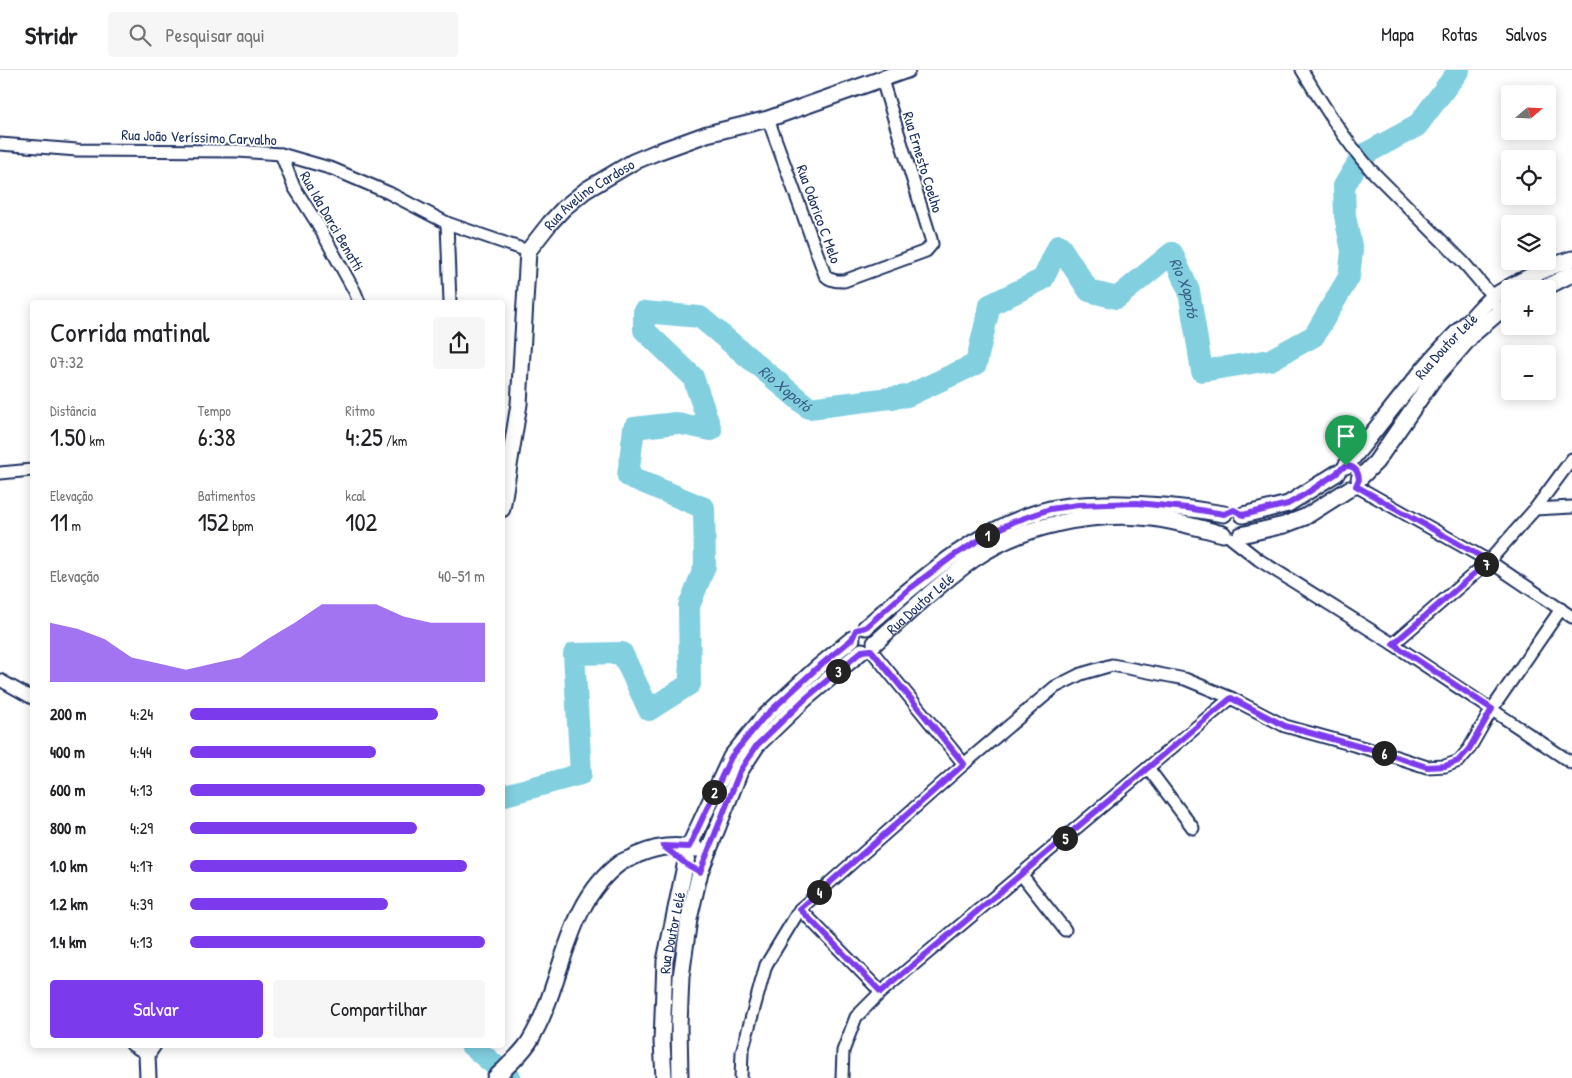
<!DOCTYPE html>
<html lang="pt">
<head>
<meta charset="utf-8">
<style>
  :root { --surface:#fff; --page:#f6f6f6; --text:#202124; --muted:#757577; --line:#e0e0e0; --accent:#7c3aed }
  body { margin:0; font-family:"Patrick Hand",sans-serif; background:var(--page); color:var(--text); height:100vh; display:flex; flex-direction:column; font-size:19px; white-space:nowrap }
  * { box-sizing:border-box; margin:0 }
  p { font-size:16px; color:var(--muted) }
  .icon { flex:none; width:28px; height:28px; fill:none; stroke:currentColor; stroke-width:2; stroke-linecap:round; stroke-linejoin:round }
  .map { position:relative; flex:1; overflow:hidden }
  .sheet { position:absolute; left:30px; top:230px; width:475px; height:748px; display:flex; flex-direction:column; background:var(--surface); border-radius:5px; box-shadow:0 2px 12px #0003 }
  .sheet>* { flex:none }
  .needle { width:32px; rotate:71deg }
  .fabs { position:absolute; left:1501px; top:15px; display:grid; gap:10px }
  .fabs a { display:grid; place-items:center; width:55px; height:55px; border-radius:5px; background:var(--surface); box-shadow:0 2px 12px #0003; font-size:25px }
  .pin { position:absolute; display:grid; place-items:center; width:42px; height:42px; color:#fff; margin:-51px -21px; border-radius:50% 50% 50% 0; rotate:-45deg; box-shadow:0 0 5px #0007 }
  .pin .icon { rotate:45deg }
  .km { position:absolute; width:25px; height:25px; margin:-12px; border-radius:50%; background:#222; color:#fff; font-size:14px; line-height:25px; text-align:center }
  .round { display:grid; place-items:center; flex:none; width:52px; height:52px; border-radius:5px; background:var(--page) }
  .overview { display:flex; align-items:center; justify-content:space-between; height:85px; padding:0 20px }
  h1 { font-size:28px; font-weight:600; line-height:38px }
  .metrics { display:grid; grid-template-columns:repeat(3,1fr); gap:8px; height:85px; padding:5px 20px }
  .metrics div { display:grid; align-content:center }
  .metrics b { font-size:25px; font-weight:600 }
  .metrics small { font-size:14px; font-weight:400 }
  .metrics p { font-size:14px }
  .chart { height:140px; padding:10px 20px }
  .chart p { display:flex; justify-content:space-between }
  .chart svg { width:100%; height:90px; margin-top:5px; fill:var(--accent); opacity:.7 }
  .cta { display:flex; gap:10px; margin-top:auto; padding:10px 20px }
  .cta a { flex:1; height:58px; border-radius:5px; background:var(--accent); color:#fff; font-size:20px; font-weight:600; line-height:58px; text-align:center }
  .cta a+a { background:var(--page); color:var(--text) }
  ul { padding:0 20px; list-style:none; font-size:16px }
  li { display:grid; grid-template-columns:80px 60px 1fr; align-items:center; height:38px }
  li i { height:12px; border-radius:6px; background:var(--accent) }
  header { display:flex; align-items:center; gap:30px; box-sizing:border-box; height:70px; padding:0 25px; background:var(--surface); border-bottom:1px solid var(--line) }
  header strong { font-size:24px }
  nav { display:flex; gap:28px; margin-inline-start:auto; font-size:18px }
  .search { width:350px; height:45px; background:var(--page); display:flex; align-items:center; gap:12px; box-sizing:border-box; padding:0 18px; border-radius:5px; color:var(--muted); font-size:19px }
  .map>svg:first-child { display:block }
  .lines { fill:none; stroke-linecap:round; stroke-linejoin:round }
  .river { stroke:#81cfdf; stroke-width:22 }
  .minor-casing { stroke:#1b2f5e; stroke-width:15 }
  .tertiary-casing { stroke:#1b2f5e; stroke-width:19 }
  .minor { stroke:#fff; stroke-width:11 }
  .tertiary { stroke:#fff; stroke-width:15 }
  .route-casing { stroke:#fff; stroke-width:10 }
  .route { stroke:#7c3aed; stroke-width:6 }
  .labels { text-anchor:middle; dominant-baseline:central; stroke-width:4; stroke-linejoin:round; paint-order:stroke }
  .street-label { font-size:15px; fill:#1b2f5e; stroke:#fff }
  .water-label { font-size:16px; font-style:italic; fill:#3a5f85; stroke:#fff }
</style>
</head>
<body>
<header>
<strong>Stridr</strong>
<div class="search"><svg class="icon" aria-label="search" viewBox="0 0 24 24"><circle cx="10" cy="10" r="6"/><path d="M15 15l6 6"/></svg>Pesquisar aqui</div>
<nav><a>Mapa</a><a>Rotas</a><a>Salvos</a></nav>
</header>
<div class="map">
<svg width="1572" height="1008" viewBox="0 0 1572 1008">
  <rect width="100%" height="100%" fill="#fff"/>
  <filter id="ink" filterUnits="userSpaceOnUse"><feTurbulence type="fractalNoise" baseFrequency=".02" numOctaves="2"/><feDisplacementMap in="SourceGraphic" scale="10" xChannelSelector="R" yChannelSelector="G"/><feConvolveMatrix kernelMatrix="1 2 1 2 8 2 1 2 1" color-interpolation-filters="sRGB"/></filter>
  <g filter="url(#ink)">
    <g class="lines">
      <g class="river">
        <path id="s1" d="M502 726 581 704 574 584 622 583 649 640 690 614 689 536 705 496 704 438 628 406 634 358 676 353 711 360 693 307 644 260V242L700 247 809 338 907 326 976 294 990 235 1043 209 1059 175 1089 221 1117 228 1172 183 1189 221 1202 301 1270 290 1314 266 1349 207 1352 181 1345 146 1344 116 1363 85 1417 56 1459 0"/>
        <polyline points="471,975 510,1008"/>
      </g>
      <defs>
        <g id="minor">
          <path d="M1302 0C1323 35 1344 69 1370 99L1464 193 1493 227 1496 234"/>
          <path d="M768 49 825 205C830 211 837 211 844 211L926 181 932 174 931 169 882 10"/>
          <polyline points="0,74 77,80 238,81 281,84 333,99 389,123 447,153 528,181"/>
          <polyline points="281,84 294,117 317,153 355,222 359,232"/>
          <polyline points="447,153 450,232"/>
          <polyline points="0,403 32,400"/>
          <polyline points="1356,416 1489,491 1572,547"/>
          <polyline points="1535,439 1572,437"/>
          <polyline points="1231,468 1259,490 1393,574 1572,693"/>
          <polyline points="1393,574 1489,491 1535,439 1572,389"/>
          <polyline points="871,580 964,694"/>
          <polyline points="0,610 32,628"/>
          <polyline points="1148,698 1193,758"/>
          <polyline points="1021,804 1065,860"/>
          <polyline points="800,839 881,922"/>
          <polyline points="132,975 147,984"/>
          <polyline points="741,1008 742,982 766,895 800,839 964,694 1055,617 1081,604 1112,595 1185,609 1231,628 1285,656 1390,685 1427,697 1445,696 1459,691 1469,679 1492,639 1561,539"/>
          <polyline points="842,1008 843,981 856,947 881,922 1231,628"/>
        </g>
        <g id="tertiary">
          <polyline points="1542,219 1572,204"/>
          <path id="s2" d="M1346 396C1387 347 1423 294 1469 251 1477 243 1484 233 1493 227 1512 214 1550 196 1572 189"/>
          <polyline points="1359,409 1376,392 1432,311 1473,264 1500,241 1510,235"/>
          <path id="s3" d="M502 439 519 334 528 181 550 153 564 138 586 120 633 92 657 82 707 64 768 49 907 0"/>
          <polyline points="1243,445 1288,434 1337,403"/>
          <polyline points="1241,465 1284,455 1305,447 1349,419"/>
          <path d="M866 557C920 510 978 457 1050 439 1067 435 1085 435 1103 434 1144 433 1183 437 1224 444"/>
          <path id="s4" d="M875 573C907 545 939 513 974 489 1022 455 1094 441 1152 448 1176 451 1200 458 1223 464"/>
          <polyline points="148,1008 147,984 153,975"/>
          <path d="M495 1008C506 997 520 986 529 972 564 916 563 835 620 793 625 790 632 788 637 785 657 776 676 774 697 779"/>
          <path id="s5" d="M664 1008 662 972 665 891 689 777 731 687 762 649 817 598 852 569"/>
          <polyline points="680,1008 679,955 681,907 689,849 700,802 740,701 757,675 805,629 862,581"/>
        </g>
      </defs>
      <use href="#minor" class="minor-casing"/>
      <use href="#tertiary" class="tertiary-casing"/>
      <use href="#minor" class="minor"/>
      <use href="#tertiary" class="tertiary"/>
    </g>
  </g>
  <g class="lines" filter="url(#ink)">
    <defs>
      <path id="route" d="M1346 396C1355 396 1358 401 1359 409L1356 416 1489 491 1393 574 1492 639 1469 679 1458 691 1445 696 1427 697 1390 685 1285 656 1231 628 881 922 800 839 964 694 871 580 862 581 805 629 757 675 740 701 700 802 686 794 663 776 689 777 731 687 762 649 817 598 852 569 856 560 866 557 909 519 953 486 984 467 1013 452 1050 439 1078 435 1137 433 1187 438 1224 444 1234 440 1243 445 1288 434 1307 423 1337 403 1339 400Z"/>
    </defs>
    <use href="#route" class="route-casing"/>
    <use href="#route" class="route"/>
  </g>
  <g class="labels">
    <g class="street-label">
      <text transform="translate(199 67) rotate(2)">Rua João Veríssimo Carvalho</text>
      <text transform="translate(923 92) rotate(73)">Rua Ernesto Coelho</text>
      <text stroke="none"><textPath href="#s3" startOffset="344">Rua Avelino Cardoso</textPath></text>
      <text transform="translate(819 144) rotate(70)">Rua Odorico C Melo</text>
      <text transform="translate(332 151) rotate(60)">Rua Ida Darci Benatti</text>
      <text stroke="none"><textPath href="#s2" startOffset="156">Rua Doutor Lelé</textPath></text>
      <text stroke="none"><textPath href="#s4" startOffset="60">Rua Doutor Lelé</textPath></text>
      <text stroke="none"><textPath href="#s5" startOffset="146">Rua Doutor Lelé</textPath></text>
    </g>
    <g class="water-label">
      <text stroke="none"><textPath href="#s1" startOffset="1614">Rio Xopotó</textPath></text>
      <text stroke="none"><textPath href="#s1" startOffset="1059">Rio Xopotó</textPath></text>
    </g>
  </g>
</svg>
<div class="fabs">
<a><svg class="needle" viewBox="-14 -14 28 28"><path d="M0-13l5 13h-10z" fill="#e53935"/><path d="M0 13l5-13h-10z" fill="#757577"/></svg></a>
<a><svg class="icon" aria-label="locate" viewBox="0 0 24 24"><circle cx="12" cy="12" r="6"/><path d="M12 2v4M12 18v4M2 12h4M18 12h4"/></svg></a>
<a><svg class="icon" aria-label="layers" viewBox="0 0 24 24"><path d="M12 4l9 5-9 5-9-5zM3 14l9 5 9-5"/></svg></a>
<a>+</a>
<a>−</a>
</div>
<div class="pin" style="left:1346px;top:396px;background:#1e9e55"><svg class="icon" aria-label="arrive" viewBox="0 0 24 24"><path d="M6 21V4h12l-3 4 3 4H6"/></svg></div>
<b class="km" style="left:987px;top:465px">1</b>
<b class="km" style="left:714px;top:722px">2</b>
<b class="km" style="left:838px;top:601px">3</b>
<b class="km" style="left:819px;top:822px">4</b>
<b class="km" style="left:1065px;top:768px">5</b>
<b class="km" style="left:1384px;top:683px">6</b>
<b class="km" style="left:1486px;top:494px">7</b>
<section class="sheet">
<div class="overview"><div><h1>Corrida matinal</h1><p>07:32</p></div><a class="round"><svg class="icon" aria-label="share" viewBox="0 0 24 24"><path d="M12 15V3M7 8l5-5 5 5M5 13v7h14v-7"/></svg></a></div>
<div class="metrics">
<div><p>Distância</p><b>1.50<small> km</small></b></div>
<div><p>Tempo</p><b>6:38</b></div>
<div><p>Ritmo</p><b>4:25<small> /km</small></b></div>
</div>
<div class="metrics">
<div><p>Elevação</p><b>11<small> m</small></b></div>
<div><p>Batimentos</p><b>152<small> bpm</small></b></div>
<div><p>kcal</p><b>102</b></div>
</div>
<div class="chart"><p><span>Elevação</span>40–51 m</p>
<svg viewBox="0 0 160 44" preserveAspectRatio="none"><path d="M0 44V15L10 18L20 23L30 32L40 35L50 38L60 35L70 32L80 23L90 15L100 6L110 6L120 6L130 12L140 15L150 15L160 15V44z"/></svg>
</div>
<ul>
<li><b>200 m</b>4:24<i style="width:84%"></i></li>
<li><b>400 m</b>4:44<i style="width:63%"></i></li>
<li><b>600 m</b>4:13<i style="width:100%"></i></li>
<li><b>800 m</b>4:29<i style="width:77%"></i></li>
<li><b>1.0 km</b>4:17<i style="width:94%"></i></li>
<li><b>1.2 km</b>4:39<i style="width:67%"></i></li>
<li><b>1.4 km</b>4:13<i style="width:100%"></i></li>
</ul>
<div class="cta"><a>Salvar</a><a>Compartilhar</a></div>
</section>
</div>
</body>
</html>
